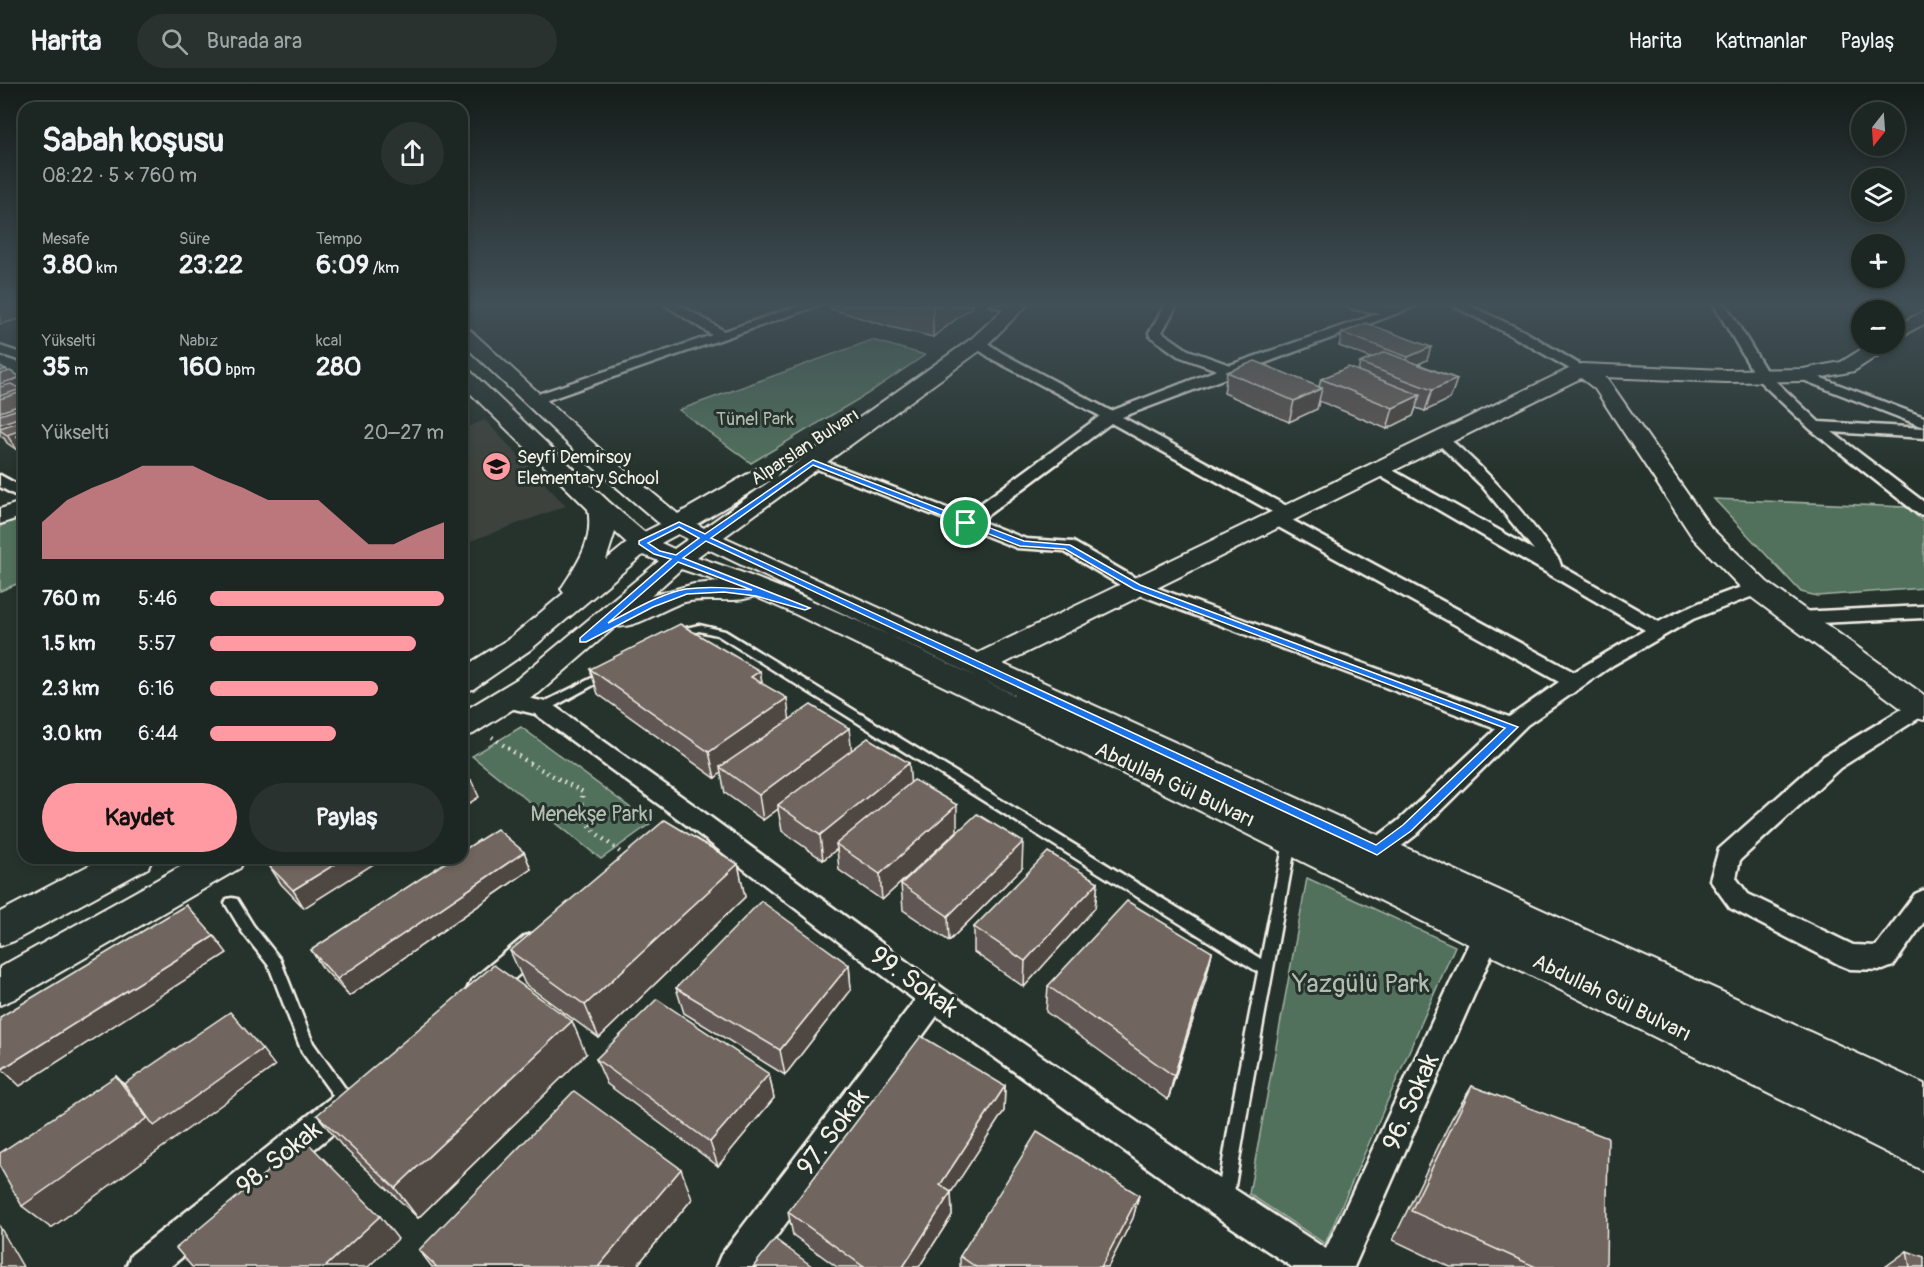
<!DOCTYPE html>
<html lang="tr">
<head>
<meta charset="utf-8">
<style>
  :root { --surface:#1c2622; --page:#29322f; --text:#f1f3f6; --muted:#a0a5a5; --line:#3a4340; --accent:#ff9aa2 }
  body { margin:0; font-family:Pangolin,sans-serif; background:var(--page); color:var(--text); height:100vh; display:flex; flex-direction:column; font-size:22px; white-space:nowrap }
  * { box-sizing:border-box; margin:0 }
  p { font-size:20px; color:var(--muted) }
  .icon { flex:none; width:33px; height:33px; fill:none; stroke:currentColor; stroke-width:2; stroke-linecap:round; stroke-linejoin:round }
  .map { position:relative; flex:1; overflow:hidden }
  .details { position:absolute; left:18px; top:18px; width:450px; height:762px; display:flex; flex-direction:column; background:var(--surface); border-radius:18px; box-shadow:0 3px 9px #0003,0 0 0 2px var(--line) }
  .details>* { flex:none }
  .needle { width:39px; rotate:197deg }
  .fabs { position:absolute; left:1851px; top:18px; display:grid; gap:12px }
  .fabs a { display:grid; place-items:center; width:54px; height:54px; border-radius:50%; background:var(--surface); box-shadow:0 3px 9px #0003,0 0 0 2px var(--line); font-size:30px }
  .pin { position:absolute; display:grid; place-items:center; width:51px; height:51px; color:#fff; margin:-26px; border:3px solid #fff; border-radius:50%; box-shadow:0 2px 6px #0007 }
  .round { display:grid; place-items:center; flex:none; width:63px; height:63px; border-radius:32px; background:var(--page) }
  .overview { display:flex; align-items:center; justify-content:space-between; height:102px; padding:0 24px }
  h1 { font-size:33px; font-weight:700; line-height:45px }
  .stats { display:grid; grid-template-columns:repeat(3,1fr); gap:9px; height:102px; padding:6px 24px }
  .stats div { display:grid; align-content:center }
  .stats b { font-size:26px; font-weight:700 }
  .stats small { font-size:16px; font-weight:400 }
  .stats p { font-size:16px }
  .chart { height:168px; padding:12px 24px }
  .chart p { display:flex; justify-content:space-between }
  .chart svg { width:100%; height:108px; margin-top:6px; fill:var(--accent); opacity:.7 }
  .primary-button { display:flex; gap:12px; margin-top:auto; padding:12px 24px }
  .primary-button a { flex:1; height:69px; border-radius:36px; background:var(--accent); color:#111; font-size:24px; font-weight:700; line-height:69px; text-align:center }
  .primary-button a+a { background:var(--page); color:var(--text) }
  ul { padding:0 24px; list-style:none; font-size:20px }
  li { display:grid; grid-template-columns:96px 72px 1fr; align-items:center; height:45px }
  li i { height:15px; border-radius:8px; background:var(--accent) }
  header { display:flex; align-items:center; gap:36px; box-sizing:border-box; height:84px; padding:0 30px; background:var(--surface); border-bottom:2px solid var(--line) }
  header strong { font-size:28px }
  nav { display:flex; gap:33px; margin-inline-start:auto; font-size:21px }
  .search { width:420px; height:54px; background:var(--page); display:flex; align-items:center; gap:15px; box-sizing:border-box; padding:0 21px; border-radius:33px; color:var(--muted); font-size:22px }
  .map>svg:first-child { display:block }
  .built { fill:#3c423c }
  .green { fill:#51715b; stroke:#a2b1a2; stroke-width:1.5 }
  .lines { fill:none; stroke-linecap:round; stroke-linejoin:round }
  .lane-casing { stroke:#f4f1e8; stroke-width:5 }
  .street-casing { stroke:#f4f1e8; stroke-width:5 }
  .secondary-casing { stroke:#f4f1e8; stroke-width:4 }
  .path { stroke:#f4f1e8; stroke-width:4.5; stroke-dasharray:1.5 5; stroke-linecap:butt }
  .lane { fill:#26332d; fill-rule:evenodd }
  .street { fill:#26332d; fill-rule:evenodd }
  .secondary { fill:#26332d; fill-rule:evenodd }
  .wall { fill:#615752; stroke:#f4f1e8; stroke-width:1.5 }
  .shaded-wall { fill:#4f4742; stroke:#f4f1e8; stroke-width:1.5 }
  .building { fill:#71655f; stroke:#f4f1e8; stroke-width:1.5 }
  .route { fill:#1a73e8; stroke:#fff; stroke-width:1.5; fill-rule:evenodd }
  .labels { text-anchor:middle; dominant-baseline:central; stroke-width:6; stroke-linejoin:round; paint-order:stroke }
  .far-park-label { font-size:18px; fill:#b3beb0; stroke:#26332d }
  .far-street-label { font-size:18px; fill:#f4f1e8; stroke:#26332d }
  .far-poi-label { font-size:18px; fill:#f4f1e8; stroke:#26332d; text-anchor:start }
  .street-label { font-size:21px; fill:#f4f1e8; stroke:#26332d }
  .park-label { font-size:21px; fill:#b3beb0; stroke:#26332d }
  .near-street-label { font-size:26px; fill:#f4f1e8; stroke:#26332d }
  .near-park-label { font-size:26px; fill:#b3beb0; stroke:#26332d }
</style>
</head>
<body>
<header>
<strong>Harita</strong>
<div class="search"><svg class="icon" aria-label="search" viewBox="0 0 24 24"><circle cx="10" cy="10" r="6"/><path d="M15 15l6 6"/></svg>Burada ara</div>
<nav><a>Harita</a><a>Katmanlar</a><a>Paylaş</a></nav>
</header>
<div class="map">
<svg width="1924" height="1183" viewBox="0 0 1924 1183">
  <rect width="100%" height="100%" fill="#26332d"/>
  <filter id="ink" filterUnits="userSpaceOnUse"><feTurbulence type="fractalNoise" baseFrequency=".0167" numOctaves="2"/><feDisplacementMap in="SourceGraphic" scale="12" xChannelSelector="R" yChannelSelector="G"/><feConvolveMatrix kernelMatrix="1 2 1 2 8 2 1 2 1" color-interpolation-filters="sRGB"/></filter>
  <g filter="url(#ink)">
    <polygon class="built" points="485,336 566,422 462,460 462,345"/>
    <g class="green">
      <polygon points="872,256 925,271 867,310 751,379 679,326"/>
      <polygon points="1714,415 1906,423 1924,438 1924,504 1817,512 1801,508"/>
      <polygon points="24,433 24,497 0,507 0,442"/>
      <polygon points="521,643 651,739 601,775 472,672"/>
      <polygon points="1307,794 1455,862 1325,1160 1249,1110"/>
    </g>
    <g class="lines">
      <defs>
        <g id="lane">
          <polygon points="699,541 725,547 1261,875 1284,758 1286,755 1290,753 1294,755 1296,758 1249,1017 1233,1114 1231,1120 1225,1122 1219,1120 1217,1114 1233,1017 1258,888 717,551 699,547 678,554 673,551 686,544"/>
          <polygon points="606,587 611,590 610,592 546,627 542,628 537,624 538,621"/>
          <polygon points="232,814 237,815 253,841 280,875 313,959 352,1014 355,1019 352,1024 347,1026 342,1024 302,968 269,882 243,849 225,819 227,815"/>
        </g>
        <g id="street">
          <polygon points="665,221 680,221 724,247 801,221 820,221 539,319 529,319 527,316 529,313 712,251"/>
          <polygon points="990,221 1014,221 1020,225 1014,229"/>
          <path d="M1165 221H1177L1162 248 1188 266 1230 281 1380 229 1353 225 1347 221H1380L1392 224 1401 221H1419L1122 333 1294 426 1297 430 1290 435 1574 588 1645 546 1375 389 1373 386 1375 383H1387L1534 466 1482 402 1434 356 1437 353H1447C1491 389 1526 431 1559 476L1561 482 1659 538C1677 528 1746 496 1764 500L1766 504 1764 508 1693 535 1613 581 1527 641 1416 751 1386 774 1377 777 1368 774 1364 767 1368 760 1398 737 1496 645 1130 507 1063 467 1017 464 807 381 805 378 807 375H819L965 431 1100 332 992 275 973 262 971 259 973 256H983L1002 269 1111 327 1217 286 1178 272 1150 252 1149 249ZM1111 339 1276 430 1268 435 1271 439 1559 598 1509 633 1144 499 1073 458 1026 455 980 437Z"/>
          <polygon points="1452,221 1468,221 1524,247 1589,286 1587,289 1577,289 1514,253"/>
          <polygon points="1714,221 1726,221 1768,290 1819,338 1924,344 1924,354 1832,348 1924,418 1924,431 1918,430 1810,345 1757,295"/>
          <polygon points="0,262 24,270 24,278 0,270"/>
          <polygon points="1803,287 1924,333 1924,343 1798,294 1796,291 1798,288"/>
          <polygon points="0,391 24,404 24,416 0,403"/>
          <polygon points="1924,522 1924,534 1798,540 1791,538 1788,534 1791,530 1798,528"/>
          <polygon points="506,609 550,619 698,724 944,905 1236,1106 1326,1165 1476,844 1486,841 1496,844 1500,852 1354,1183 1292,1183 1212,1130 937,932 754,1183 716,1183 721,1171 915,916 680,736 535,630 498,621 495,616 498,611"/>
          <polygon points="1920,617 1924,618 1924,631 1840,684 1740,776 1736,794 1748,810 1853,861 1876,862 1915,810 1924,806 1924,838 1893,882 1883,886 1850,885 1840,881 1730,824 1710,796 1719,765 1824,672 1912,619"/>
          <polygon points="535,849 545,852 549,860 545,868 491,915 481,918 471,915 467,906 471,897 525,852"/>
          <polygon points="345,1006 356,1011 361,1021 356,1031 170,1183 126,1183 131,1171 334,1011"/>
        </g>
        <g id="secondary">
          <path d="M1008 221H1027L985 263 724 453 978 569 1575 282 1582 280 1725 286 1803 285 1841 278 1870 260H1891L1889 264 1854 287 1803 297 1725 298 1604 293 1609 297 1711 444 1767 498 1924 611V636L1913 633 1747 510 1693 454 1595 305 1581 294 1003 580 1924 1000V1087L1229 741 795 530 754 512C739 520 705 513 685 518 665 523 635 546 616 542L539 609 473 650 462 653V628L517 595 659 477 643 471 530 566 473 605 462 608V584L510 554 564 509 561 505C578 479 594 457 588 425L462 301V284L469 286 609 418 644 448 660 440 586 377 462 259V243L469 245 602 367 678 430 760 383 768 381 776 383 780 388 776 393 971 255ZM776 393 704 444 697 440ZM615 448 627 459 606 476ZM678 450 688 455 674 465 661 459ZM708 465 1069 637C947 580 825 515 697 473ZM681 485 720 498 694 500 651 512Z"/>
          <polygon points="1924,227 1924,240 1894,256 1894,243"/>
          <polygon points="24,417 24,432 0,440 0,425"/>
          <polygon points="103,774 153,774 148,784 14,857 0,862 0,828"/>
          <polygon points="196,774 245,774 240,784 14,915 0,921 0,883"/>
        </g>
      </defs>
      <use href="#lane" class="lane-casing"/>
      <use href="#street" class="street-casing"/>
      <use href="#secondary" class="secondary-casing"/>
      <polyline class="path" points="492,653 529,679 583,708 580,729 596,749 625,772"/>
      <use href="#lane" class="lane"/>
      <use href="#street" class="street"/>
      <use href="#secondary" class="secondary"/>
    </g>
    <g class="wall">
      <polygon points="830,221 973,221 973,222 933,253 890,243 831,225"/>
      <polygon points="1342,249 1431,263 1427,276 1418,280 1457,295 1450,315 1425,327 1416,324 1413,332 1387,345 1319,317 1317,325 1289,338 1224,309 1227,288 1319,303 1321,295 1358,287 1360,279 1371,274 1339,262"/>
      <polygon points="0,282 8,288 21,293 24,299 24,364 17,366 7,359 4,354 0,352"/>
      <polygon points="590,585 760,587 762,600 790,635 849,644 851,666 909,679 910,699 957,747 882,816 839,786 837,765 823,776 782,747 778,725 763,736 725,709 721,689 715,694 598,610"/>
      <polygon points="524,768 531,785 349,912 322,883 311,866"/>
      <polygon points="284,774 304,824 281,800 270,783"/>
      <polygon points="738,780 745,813 599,954 525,900 510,867"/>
      <polygon points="1022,784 949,857 903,826 901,800"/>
      <polygon points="1098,798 1095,824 1024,903 974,868 974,843"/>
      <polygon points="1212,868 1206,894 1168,1016 1046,928 1048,902"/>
      <polygon points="849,881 851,906 785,991 684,929 676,904"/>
      <polygon points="586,970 418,1134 342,1062 317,1031"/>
      <polygon points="596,975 769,990 774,1014 718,1082 607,1000"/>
      <polygon points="1005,1002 1004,1027 951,1108 952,1131 919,1183 837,1183 793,1151 788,1128"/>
      <polygon points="1472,1002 1606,1183 1450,1183 1393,1156 1452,1034"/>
      <polygon points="1139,1111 1133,1134 1108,1183 960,1183 960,1172"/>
      <polygon points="692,1115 636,1183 432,1183 419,1166"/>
      <polygon points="1907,1167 1924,1183 1885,1183"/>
    </g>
    <g class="shaded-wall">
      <polygon points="0,221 24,221 24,234 0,240"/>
      <polygon points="933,221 973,221 973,222 933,253"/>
      <polygon points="1431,263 1427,276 1404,287 1408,273"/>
      <polygon points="6,285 13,296 21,293 24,299 24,356 17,352 24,363 17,366 7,351 0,345 0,287"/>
      <polygon points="1457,295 1450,315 1425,327 1432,306"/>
      <polygon points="1322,304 1317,325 1289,338 1294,317"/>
      <polygon points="1420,311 1413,332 1387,345 1393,324"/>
      <polygon points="760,587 764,612 751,593"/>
      <polygon points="787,614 790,639 720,683 721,689 715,694 709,668"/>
      <polygon points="849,644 852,670 778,721 778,725 763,736 759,711"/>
      <polygon points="909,679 911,705 836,760 837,765 823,776 820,751"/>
      <polygon points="471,696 479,713 462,724 462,702"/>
      <polygon points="957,721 957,747 882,816 880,790"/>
      <polygon points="1023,758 1022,784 949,857 948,832"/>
      <polygon points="524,768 531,785 349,912 337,895"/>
      <polygon points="345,774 383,774 304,824 293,806"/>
      <polygon points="738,780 745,813 599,954 585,921"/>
      <polygon points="1098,798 1095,824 1024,903 1025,877"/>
      <polygon points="214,852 227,869 20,1002 2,985"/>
      <polygon points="1212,868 1206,894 1168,1016 1174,992"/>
      <polygon points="849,881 851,906 785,991 780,966"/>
      <polygon points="572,937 586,970 418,1134 395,1104"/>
      <polygon points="262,965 275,982 51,1144 22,1122 116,992 140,1016"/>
      <polygon points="769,990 774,1014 718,1082 710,1058"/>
      <polygon points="1005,1002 1004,1027 941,1124 940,1101"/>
      <polygon points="681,1085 692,1115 636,1183 598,1183"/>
      <polygon points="951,1108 952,1131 919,1183 903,1183"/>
      <polygon points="1139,1111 1133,1134 1108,1183 1101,1183"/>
      <polygon points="380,1132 398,1155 368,1183 325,1183"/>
      <polygon points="0,1143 23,1183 0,1183"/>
    </g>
    <g class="building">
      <polygon points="1366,239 1431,263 1408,273 1342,249"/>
      <polygon points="1385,268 1457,295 1432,306 1360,279"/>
      <polygon points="1255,277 1322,304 1294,317 1227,288"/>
      <polygon points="0,282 6,285 0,287"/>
      <polygon points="1348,283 1420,311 1393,324 1321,295"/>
      <polygon points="10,287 21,293 0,300 0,290"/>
      <polygon points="11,300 21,305 0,312 0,303"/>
      <polygon points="24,307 24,320 0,328 0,315"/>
      <polygon points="24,323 24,332 0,340 0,331"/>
      <polygon points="24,336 24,345 7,351 0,346 0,344"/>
      <polygon points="24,349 24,356 17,352"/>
      <polygon points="680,540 760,587 751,593 787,614 709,668 590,585"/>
      <polygon points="811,621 849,644 759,711 720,683"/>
      <polygon points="868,654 909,679 820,751 778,721"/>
      <polygon points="462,688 471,696 462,702"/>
      <polygon points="914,696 957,721 880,790 836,760"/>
      <polygon points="977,730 1023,758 948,832 901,800"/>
      <polygon points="665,736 738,780 585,921 510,867"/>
      <polygon points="497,745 524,768 337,895 311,866 452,774 462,774 462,767"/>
      <polygon points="1048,768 1098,798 1025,877 974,843"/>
      <polygon points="284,774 345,774 293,806 270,783"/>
      <polygon points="761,817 849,881 780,966 676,904"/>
      <polygon points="1127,817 1212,868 1174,992 1048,902"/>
      <polygon points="186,821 214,852 2,985 0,982 0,933"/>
      <polygon points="494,881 572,937 395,1104 317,1031"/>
      <polygon points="657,915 769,990 710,1058 596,975"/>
      <polygon points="230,928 262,965 154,1042 124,1000"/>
      <polygon points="921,952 1005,1002 940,1101 951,1108 903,1183 864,1183 788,1128"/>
      <polygon points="116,992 147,1034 22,1122 0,1083 0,1069"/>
      <polygon points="1472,1002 1608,1054 1606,1183 1536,1183 1411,1127"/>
      <polygon points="574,1007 681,1085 598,1183 437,1183 419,1166"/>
      <polygon points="1037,1048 1139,1111 1101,1183 976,1183 960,1172"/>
      <polygon points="305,1056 380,1132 325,1183 192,1183 176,1164"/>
      <polygon points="775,1155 813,1183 753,1183"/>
      <polygon points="1907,1167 1924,1173 1924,1183 1910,1183"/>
    </g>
  </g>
  <linearGradient id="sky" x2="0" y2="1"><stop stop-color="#151c19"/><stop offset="0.57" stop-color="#415057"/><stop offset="1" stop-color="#415057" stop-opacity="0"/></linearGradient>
  <rect width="1924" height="387" fill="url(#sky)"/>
  <path class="route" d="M813 376 1024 457 1070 461 1140 501 1518 643 1411 747 1377 771 706 457 683 474 810 524 805 526 756 512 724 508 687 510 653 523 586 558H580V554L671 475 654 470 639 460V457L679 438 705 450ZM813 381 1020 462 1065 465 1134 505 1505 644 1403 741 1376 761 711 454ZM679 443 699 454 676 471 660 467 648 459ZM678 478 752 506C730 504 708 502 686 505 659 510 632 527 608 539Z"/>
  <defs>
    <symbol id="school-disc" viewBox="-11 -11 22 22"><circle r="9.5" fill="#ff9aa2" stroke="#26332d"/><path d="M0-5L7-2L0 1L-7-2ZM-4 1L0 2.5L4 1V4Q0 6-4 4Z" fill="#111"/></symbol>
  </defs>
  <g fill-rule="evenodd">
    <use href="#school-disc" x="480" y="366" width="33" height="33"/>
  </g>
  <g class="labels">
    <g class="far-park-label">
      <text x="755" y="335">Tünel Park</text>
    </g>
    <g class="far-street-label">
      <text transform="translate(805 363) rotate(-33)">Alparslan Bulvarı</text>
    </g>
    <g class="far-poi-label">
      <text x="517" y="373">Seyfi Demirsoy<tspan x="517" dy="21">Elementary School</tspan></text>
    </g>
    <g class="street-label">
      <text transform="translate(1175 701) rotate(25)">Abdullah Gül Bulvarı</text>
      <text transform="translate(1612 914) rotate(26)">Abdullah Gül Bulvarı</text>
    </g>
    <g class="park-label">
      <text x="592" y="730">Menekşe Parkı</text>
    </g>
    <g class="near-street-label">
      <text transform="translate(914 898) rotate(36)">99. Sokak</text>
      <text transform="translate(1411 1018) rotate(-66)">96. Sokak</text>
      <text transform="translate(833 1048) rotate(-53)">97. Sokak</text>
      <text transform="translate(279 1074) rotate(-39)">98. Sokak</text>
    </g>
    <g class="near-park-label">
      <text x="1361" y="900">Yazgülü Park</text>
    </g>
  </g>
</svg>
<div class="fabs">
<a><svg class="needle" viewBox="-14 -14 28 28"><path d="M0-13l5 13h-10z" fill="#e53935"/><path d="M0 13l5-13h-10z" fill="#a0a5a5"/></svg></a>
<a><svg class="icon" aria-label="layers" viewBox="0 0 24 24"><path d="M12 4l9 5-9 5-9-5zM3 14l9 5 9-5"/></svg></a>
<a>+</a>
<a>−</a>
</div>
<div class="pin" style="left:966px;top:439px;background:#1e9e55"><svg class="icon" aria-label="arrive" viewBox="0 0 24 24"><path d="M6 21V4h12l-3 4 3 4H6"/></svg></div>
<section class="details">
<div class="overview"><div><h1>Sabah koşusu</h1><p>08:22 · 5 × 760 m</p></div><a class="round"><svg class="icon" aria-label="share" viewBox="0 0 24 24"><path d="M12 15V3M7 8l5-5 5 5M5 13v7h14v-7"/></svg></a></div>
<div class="stats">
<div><p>Mesafe</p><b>3.80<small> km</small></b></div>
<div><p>Süre</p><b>23:22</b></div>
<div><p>Tempo</p><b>6:09<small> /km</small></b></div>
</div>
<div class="stats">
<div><p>Yükselti</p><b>35<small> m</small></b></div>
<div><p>Nabız</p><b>160<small> bpm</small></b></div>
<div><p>kcal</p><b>280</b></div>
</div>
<div class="chart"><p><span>Yükselti</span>20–27 m</p>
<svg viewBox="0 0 160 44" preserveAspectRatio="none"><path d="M0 44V29L10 20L20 15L30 11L40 6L50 6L60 6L70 11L80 15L90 20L100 20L110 20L120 29L130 38L140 38L150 33L160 29V44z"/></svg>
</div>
<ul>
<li><b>760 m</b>5:46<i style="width:100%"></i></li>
<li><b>1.5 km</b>5:57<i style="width:88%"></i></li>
<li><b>2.3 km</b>6:16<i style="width:72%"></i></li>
<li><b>3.0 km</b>6:44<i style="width:54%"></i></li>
</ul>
<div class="primary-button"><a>Kaydet</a><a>Paylaş</a></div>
</section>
</div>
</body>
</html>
